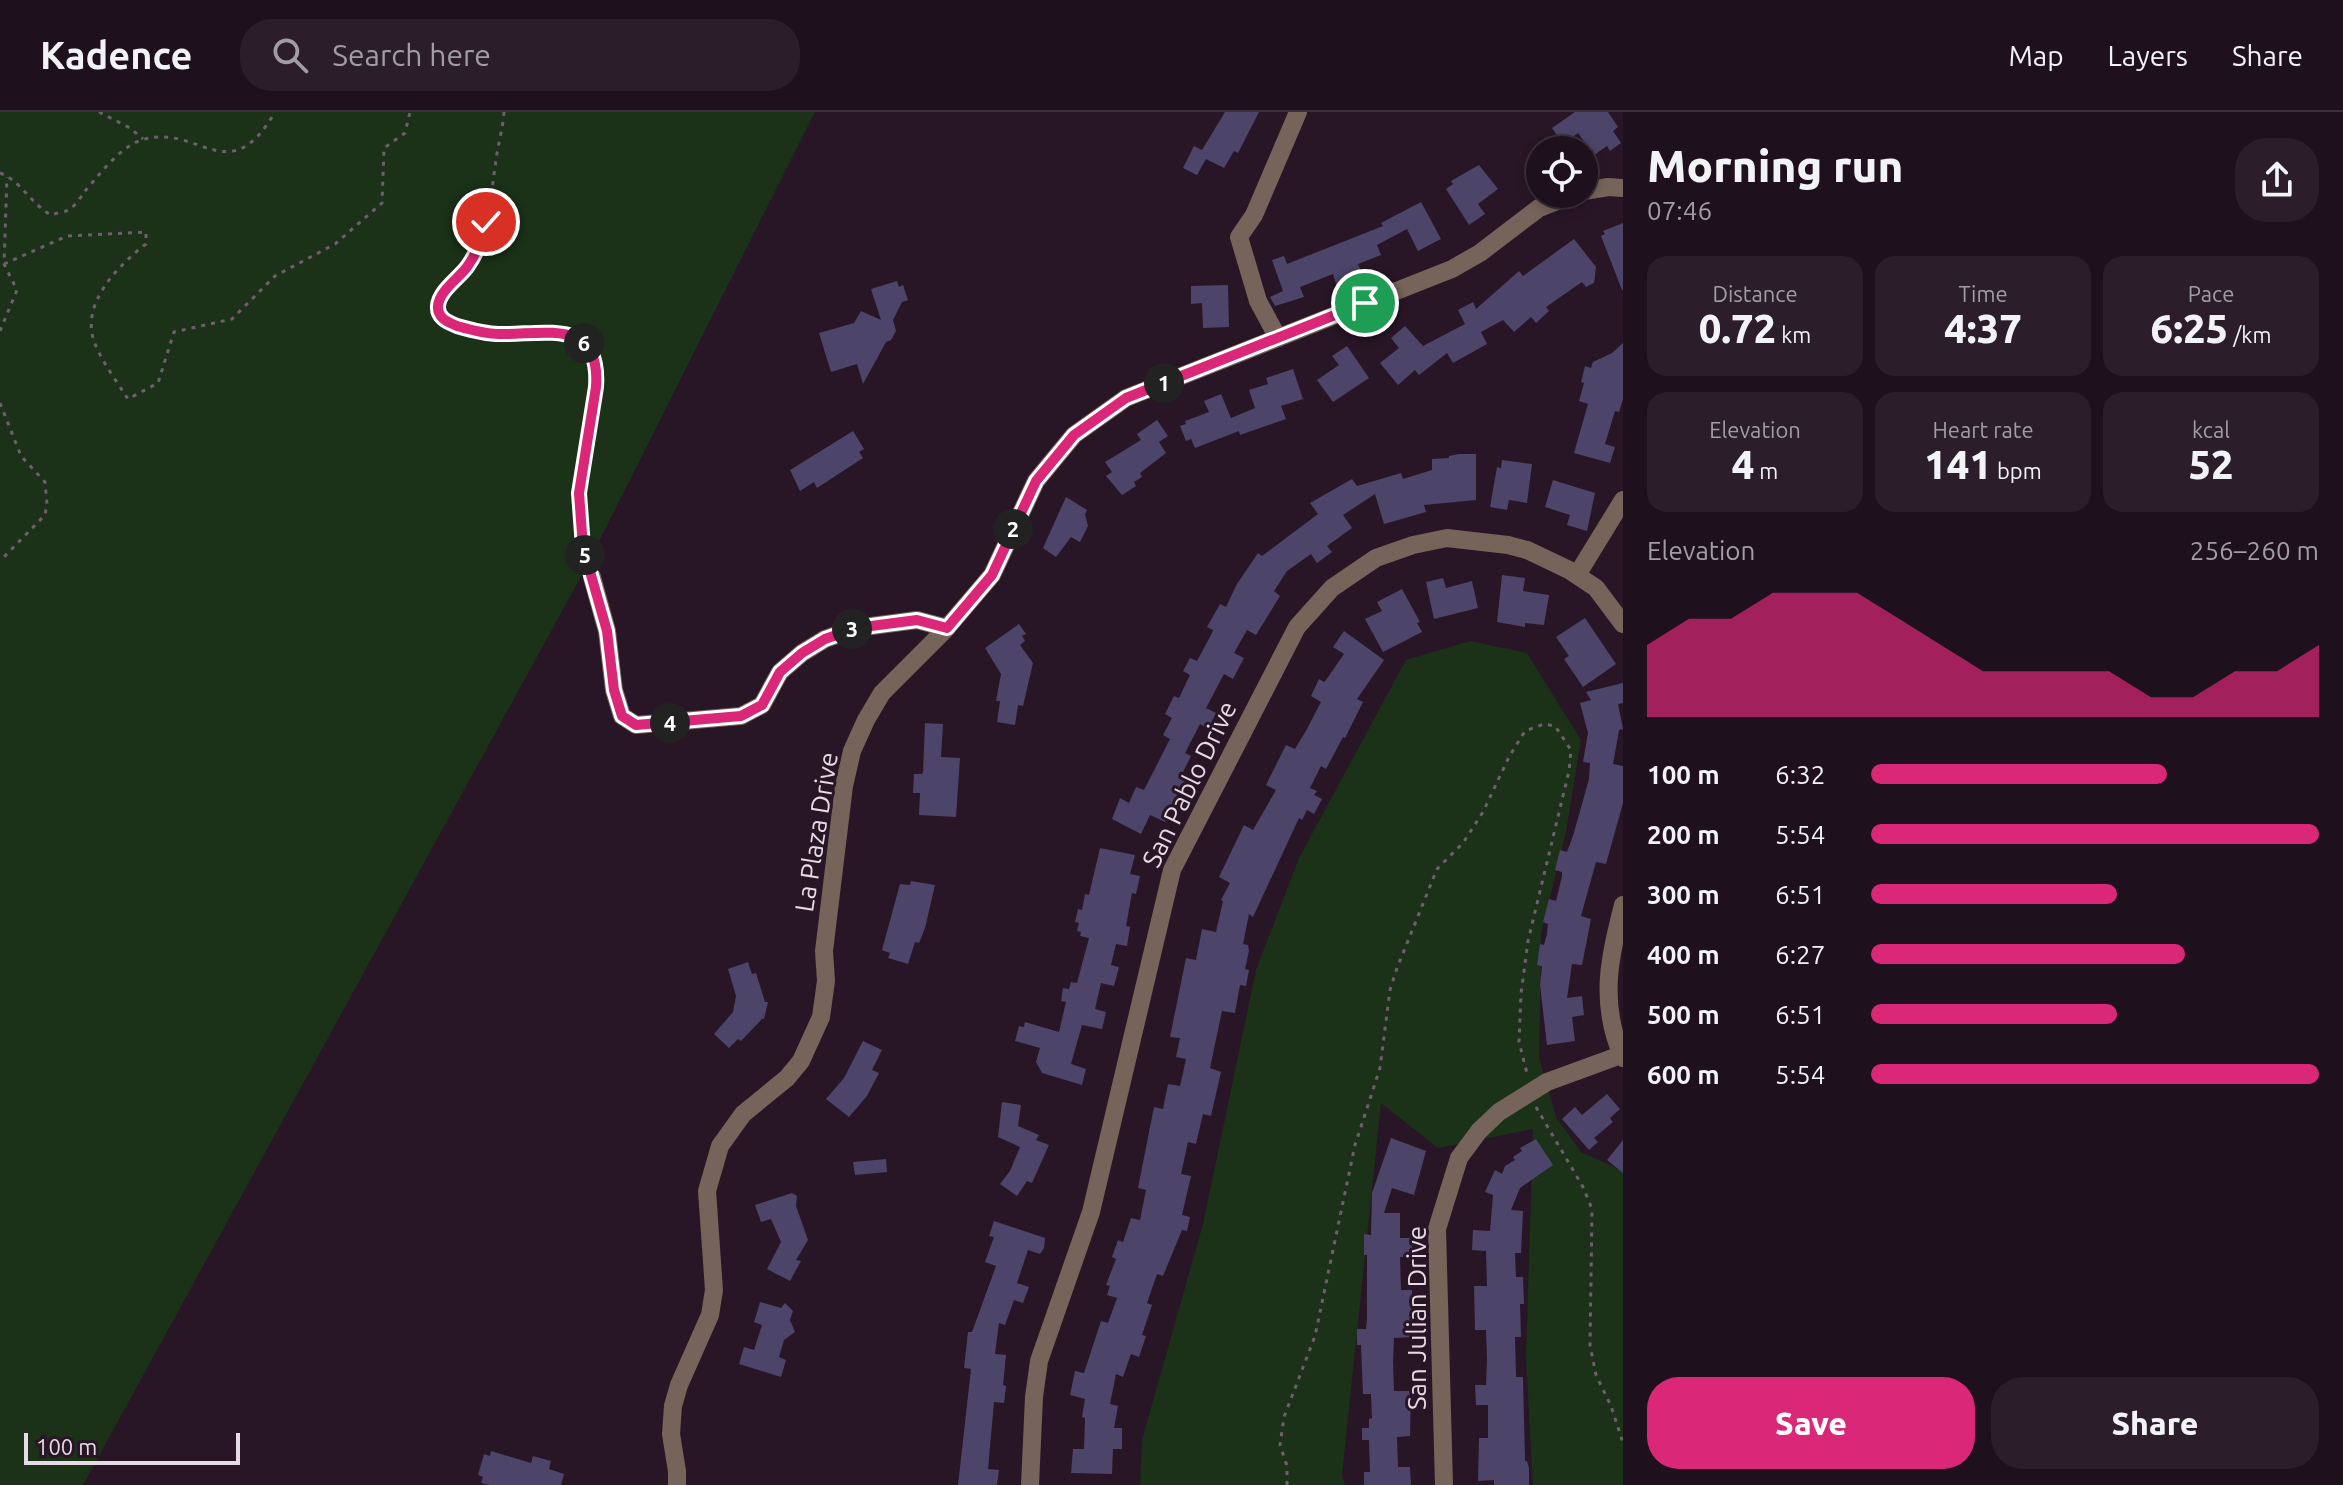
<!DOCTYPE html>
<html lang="en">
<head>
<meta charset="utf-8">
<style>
  :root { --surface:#1e101d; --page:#2b1e2a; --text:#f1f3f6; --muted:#a19da4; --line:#3c303b; --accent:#db2777 }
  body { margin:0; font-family:Ubuntu,sans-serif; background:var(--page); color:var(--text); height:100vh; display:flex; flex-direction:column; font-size:30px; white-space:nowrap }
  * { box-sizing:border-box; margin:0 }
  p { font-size:26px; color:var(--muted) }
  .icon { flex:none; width:44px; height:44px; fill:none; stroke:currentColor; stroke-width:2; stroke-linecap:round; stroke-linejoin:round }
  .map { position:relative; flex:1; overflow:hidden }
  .sheet { display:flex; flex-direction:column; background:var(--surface); width:720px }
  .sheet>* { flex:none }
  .fabs { position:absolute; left:1526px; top:24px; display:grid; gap:16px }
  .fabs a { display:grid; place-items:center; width:72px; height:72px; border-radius:50%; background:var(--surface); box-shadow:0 4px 12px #0003,0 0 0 2px var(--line); font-size:40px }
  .scale { position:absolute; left:24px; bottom:20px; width:216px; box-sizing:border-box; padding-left:8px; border:4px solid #e7dbe6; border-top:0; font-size:22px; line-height:28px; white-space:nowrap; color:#e7dbe6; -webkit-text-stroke:6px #281627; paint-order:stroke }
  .pin { position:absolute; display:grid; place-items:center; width:68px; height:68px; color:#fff; margin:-34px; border:4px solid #fff; border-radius:50%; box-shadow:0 2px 8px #0007 }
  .km { position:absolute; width:40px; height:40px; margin:-20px; border-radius:50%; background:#222; color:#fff; font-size:22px; line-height:40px; text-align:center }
  .round { display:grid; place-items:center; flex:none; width:84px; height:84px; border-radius:32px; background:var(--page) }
  .headline { display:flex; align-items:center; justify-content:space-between; height:136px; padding:0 24px }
  h1 { font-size:44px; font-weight:800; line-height:60px }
  .metrics { display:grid; grid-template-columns:repeat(3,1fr); gap:12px; height:136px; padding:8px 24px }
  .metrics div { display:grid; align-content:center; border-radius:20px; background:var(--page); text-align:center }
  .metrics b { font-size:40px; font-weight:800 }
  .metrics small { font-size:22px; font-weight:400 }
  .metrics p { font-size:22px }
  .chart { height:224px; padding:16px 24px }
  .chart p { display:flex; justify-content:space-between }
  .chart svg { width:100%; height:144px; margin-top:8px; fill:var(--accent); opacity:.7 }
  .primary-button { display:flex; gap:16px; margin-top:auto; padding:16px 24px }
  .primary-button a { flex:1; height:92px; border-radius:32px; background:var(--accent); color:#fff; font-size:32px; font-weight:800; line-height:92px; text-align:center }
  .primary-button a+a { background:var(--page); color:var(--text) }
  ul { padding:0 24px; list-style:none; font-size:26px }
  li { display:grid; grid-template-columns:128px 96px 1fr; align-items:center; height:60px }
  li i { height:20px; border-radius:10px; background:var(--accent) }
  header { display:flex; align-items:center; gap:48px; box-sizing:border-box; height:112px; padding:0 40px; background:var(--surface); border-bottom:2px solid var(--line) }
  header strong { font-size:38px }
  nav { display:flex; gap:44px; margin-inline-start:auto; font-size:28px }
  .search { width:560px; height:72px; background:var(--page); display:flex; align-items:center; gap:20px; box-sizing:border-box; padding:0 28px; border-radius:32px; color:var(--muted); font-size:30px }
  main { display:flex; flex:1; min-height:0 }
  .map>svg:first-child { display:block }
  .green { fill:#1b3118 }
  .building { fill:#4c4469 }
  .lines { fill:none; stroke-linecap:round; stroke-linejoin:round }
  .path { stroke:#6f5f6e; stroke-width:3; stroke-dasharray:4 6; stroke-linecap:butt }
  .minor { stroke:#76635a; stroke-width:18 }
  .route-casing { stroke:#fff; stroke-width:16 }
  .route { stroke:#db2777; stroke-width:10 }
  .labels { text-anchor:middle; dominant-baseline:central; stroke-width:6; stroke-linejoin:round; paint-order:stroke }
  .street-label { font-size:26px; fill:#e7dbe6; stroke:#281627 }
</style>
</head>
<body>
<header>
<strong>Kadence</strong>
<div class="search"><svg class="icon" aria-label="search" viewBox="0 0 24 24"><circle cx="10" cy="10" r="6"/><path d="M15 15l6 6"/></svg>Search here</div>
<nav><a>Map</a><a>Layers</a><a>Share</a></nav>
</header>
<main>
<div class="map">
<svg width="1623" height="1373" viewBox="0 0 1623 1373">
  <rect width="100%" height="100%" fill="#281627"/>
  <g class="green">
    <polygon points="0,0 815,0 584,459 83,1373 0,1373"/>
    <polygon points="1470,529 1527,541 1581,628 1566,720 1541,822 1539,946 1556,1005 1581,1040 1623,1059 1623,1373 1533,1373 1526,1246 1533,1017 1438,1036 1381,991 1342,1363 1345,1373 1140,1373 1142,1328 1203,1112 1256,858 1299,746 1406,548"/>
  </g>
  <g class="building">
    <polygon points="1225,0 1259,0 1238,41 1234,39 1224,56 1206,47 1197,63 1183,56 1194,34 1202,38"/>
    <polygon points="1575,0 1608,0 1618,15 1613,19 1621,31 1610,39 1607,34 1594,43 1578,21 1563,32 1552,16"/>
    <polygon points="1479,53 1498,77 1478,92 1485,102 1469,113 1446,77 1453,72 1451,69"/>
    <polygon points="1421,90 1441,127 1418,139 1407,117 1377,133 1381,143 1358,152 1362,162 1336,172 1333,162 1300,175 1304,185 1275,194 1270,185 1283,179 1272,148 1284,144 1287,152 1383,114 1381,111"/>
    <polygon points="1623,111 1623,178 1622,178 1601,124 1605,122 1603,119"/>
    <polygon points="1574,127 1596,155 1594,171 1586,175 1582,170 1546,195 1549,199 1536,211 1531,205 1514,220 1503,208 1481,220 1487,232 1453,251 1447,241 1419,263 1415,258 1398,273 1380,251 1399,236 1391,226 1405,214 1423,234 1465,212 1458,198 1473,190 1476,197 1519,159 1523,164"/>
    <polygon points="897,169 899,175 903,173 908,188 902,190 893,208 896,219 891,228 886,230 863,272 857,252 831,260 819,221 854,211 861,199 881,208 871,177"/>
    <polygon points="1228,173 1229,215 1203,216 1202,191 1191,192 1191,174"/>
    <polygon points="1623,231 1623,287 1619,300 1615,299 1605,332 1615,335 1610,351 1574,341 1588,292 1579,289 1584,271 1581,270 1585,254 1591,256 1593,250 1612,241"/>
    <polygon points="1347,234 1369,266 1333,290 1317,268 1339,253 1332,244"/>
    <polygon points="1293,257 1303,287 1281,294 1286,307 1240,323 1239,319 1195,336 1191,327 1186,329 1180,314 1186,312 1185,309 1209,300 1204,289 1221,282 1231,306 1255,296 1249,278 1268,272 1266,266"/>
    <polygon points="1157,308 1168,324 1159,330 1166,341 1140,361 1142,365 1134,370 1136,374 1122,383 1106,364 1112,360 1105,350 1141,328 1137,322"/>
    <polygon points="853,319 864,337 859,340 863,346 817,376 814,370 800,379 790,358"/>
    <polygon points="1459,342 1476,342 1476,388 1424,393 1426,400 1384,412 1375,382 1343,403 1352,416 1327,434 1332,440 1317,451 1311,442 1287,459 1274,479 1280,484 1256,523 1247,518 1234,541 1244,546 1233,567 1224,562 1206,596 1216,601 1208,617 1200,612 1185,641 1191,644 1182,662 1190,666 1182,683 1178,681 1165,710 1150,703 1141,722 1112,707 1120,686 1129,691 1136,675 1144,678 1170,627 1163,623 1172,606 1165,602 1174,584 1179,586 1190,563 1183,559 1190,546 1197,549 1212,521 1213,518 1207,515 1212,506 1220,492 1226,495 1237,472 1258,441 1262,444 1318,402 1310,391 1352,367 1357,374 1401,361 1403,367 1432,358 1432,347 1449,346 1449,344"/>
    <polygon points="1502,348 1532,352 1527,391 1509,388 1507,398 1490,395 1497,355 1501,356"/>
    <polygon points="1553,368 1595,381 1587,419 1567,413 1570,403 1545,395"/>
    <polygon points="1066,385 1087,398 1085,402 1088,414 1080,430 1071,425 1056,445 1043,436"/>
    <polygon points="1502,463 1525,466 1523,479 1549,483 1544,513 1525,511 1525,515 1497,510"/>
    <polygon points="1443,466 1446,476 1472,469 1478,496 1434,507 1426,470"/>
    <polygon points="1402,477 1420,510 1417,511 1422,520 1383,540 1365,507 1382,499 1377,490"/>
    <polygon points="1585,506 1616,552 1583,575 1564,547 1569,544 1556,525"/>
    <polygon points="1019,512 1026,522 1022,524 1025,529 1020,533 1033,551 1023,594 1018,593 1015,613 997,610 1000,589 996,589 1001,562 985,536"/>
    <polygon points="1344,519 1384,548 1357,587 1363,590 1345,626 1343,625 1326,657 1321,654 1310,676 1317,679 1314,683 1322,687 1314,702 1307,698 1302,708 1299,706 1253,805 1249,802 1243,832 1248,833 1249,839 1245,857 1249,858 1246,874 1240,873 1235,901 1222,899 1210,956 1221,960 1211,1004 1203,1002 1196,1032 1188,1030 1181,1062 1191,1064 1182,1103 1190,1105 1187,1119 1182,1118 1163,1164 1157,1162 1147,1191 1152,1193 1142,1223 1146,1224 1139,1245 1131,1242 1123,1265 1116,1262 1110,1292 1118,1294 1114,1316 1122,1316 1122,1337 1113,1337 1112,1362 1071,1361 1073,1337 1084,1337 1085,1306 1082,1305 1085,1287 1070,1283 1075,1259 1084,1261 1101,1209 1108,1211 1117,1186 1107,1183 1110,1174 1106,1173 1116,1147 1112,1145 1118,1128 1123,1130 1131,1106 1140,1108 1146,1078 1138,1076 1154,995 1163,997 1168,972 1180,974 1186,947 1176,945 1180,926 1170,925 1186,846 1196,848 1202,817 1216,820 1223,789 1221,788 1230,771 1219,765 1244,713 1253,718 1276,678 1266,673 1286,633 1295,637 1307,617 1321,590 1311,584 1319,567 1324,570 1326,568 1344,542 1333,535"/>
    <polygon points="1623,571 1623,591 1618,592 1623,617 1619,618 1613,652 1623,654 1623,691 1606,752 1596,750 1581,804 1591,807 1582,853 1572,852 1567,886 1582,884 1584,903 1572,905 1575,929 1547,933 1540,873 1542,854 1537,853 1540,832 1544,833 1547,822 1548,812 1543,810 1549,787 1556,789 1562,764 1562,760 1555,758 1560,738 1567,740 1573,724 1589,667 1590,651 1583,650 1588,621 1580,591 1591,588 1586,580"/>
    <polygon points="925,611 943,612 941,645 960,646 956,705 919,703 920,681 913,681 914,662 922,662 923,660"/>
    <polygon points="1100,736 1135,743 1130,762 1140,764 1136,782 1132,781 1126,814 1130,815 1127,834 1116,832 1111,853 1119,855 1114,874 1101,871 1095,897 1106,900 1102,917 1082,913 1071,952 1086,957 1082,973 1042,961 1036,950 1040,936 1015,929 1019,914 1024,915 1025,910 1059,920 1066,890 1061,889 1063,876 1069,877 1071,870 1077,871 1089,826 1080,824 1081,820 1077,819 1079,811 1075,810 1078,797 1082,798 1085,782 1089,783"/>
    <polygon points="911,769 935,773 925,816 919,831 915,830 908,852 888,846 890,841 882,838 900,772 910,773"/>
    <polygon points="748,850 752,862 756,861 765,890 768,890 764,907 762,907 741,929 738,927 729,936 714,922 733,900 736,884 728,857"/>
    <polygon points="863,929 882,938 872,958 879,961 867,984 849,1005 826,987 844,966"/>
    <polygon points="1607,982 1620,997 1610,1006 1613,1010 1594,1026 1598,1030 1589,1038 1562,1007 1575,995 1582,1003"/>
    <polygon points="1002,990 1021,993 1018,1014 1039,1023 1036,1028 1049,1033 1032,1071 1027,1069 1017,1084 1000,1072 1010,1059 1020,1035 998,1025"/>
    <polygon points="1391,1026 1426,1039 1414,1083 1392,1076 1384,1101 1400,1101 1400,1126 1412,1126 1412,1145 1400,1145 1401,1178 1412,1178 1413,1225 1394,1226 1393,1250 1394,1279 1411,1279 1410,1324 1397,1325 1398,1355 1410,1355 1411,1373 1364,1373 1364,1360 1370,1360 1369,1328 1362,1328 1362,1316 1369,1316 1369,1307 1372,1306 1371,1282 1363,1282 1361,1233 1357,1233 1357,1217 1366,1217 1367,1207 1367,1143 1364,1143 1364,1122 1371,1123 1372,1081"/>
    <polygon points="1536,1027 1553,1053 1520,1076 1511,1098 1523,1099 1521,1141 1515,1141 1516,1165 1523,1165 1524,1192 1520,1192 1521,1225 1515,1225 1516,1265 1523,1265 1525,1349 1527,1349 1529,1356 1529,1373 1494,1373 1494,1368 1478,1369 1479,1326 1488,1326 1488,1293 1476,1293 1475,1273 1486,1273 1487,1247 1486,1218 1475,1218 1474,1174 1487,1174 1486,1139 1472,1138 1473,1118 1490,1119 1493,1083 1485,1080 1495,1058 1502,1062 1505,1054 1515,1048 1513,1045 1522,1039 1520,1036"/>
    <polygon points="1623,1028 1623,1061 1607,1048"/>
    <polygon points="886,1047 887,1060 855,1063 853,1050"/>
    <polygon points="792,1081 797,1084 796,1094 808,1128 796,1148 801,1149 790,1169 767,1157 781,1130 771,1107 761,1110 755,1093"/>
    <polygon points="994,1109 1045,1126 1044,1136 1040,1142 1028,1138 1017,1171 1029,1175 1023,1191 1014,1188 1005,1213 999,1211 995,1242 1006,1243 1003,1273 1006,1274 1004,1291 994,1290 988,1357 999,1358 997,1373 958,1373 971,1257 964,1256 968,1220 972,1220 996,1154 985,1150 994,1125 989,1124"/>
    <polygon points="760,1190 781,1196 785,1191 793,1199 790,1208 795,1220 784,1228 779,1245 786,1248 781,1265 739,1252 744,1235 754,1238 762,1213 754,1210"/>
    <polygon points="491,1339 531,1351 533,1344 551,1349 549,1357 564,1362 561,1373 489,1373 481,1371 483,1365 478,1363 484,1342 490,1344"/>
  </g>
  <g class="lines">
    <g class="path">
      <polyline points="99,0 130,16 143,27"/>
      <path d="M504 0C503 16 498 32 496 48 491 80 490 116 474 144 466 157 435 184 439 199 441 208 449 211 457 214 470 218 484 222 499 222 544 223 601 204 596 275 587 333 570 391 587 450"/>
      <path d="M0 61C21 69 31 92 51 103 56 101 64 100 69 98 75 94 81 85 85 79 100 62 122 32 145 27 201 13 229 79 275 0"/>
      <path d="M4 152 67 124 146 120V132C118 154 79 192 95 232 103 251 117 270 128 287L158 271 174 220 232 207 275 164 335 132 382 91 384 36 405 21 410 0"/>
      <polyline points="0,219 17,178 4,152 7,65"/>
      <polyline points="0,291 21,344 45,370 47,392 45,403 0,449"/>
      <polyline points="1536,995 1583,1075 1592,1097 1590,1233 1596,1263 1611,1294 1623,1331"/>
      <polyline points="1287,1373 1287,1354 1280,1333 1284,1305 1315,1224 1355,1033 1380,956 1390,878 1397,856 1437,757 1463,731 1483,700 1509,645 1525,619 1544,612 1555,614 1571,638 1569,659 1528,829 1521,882 1519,930 1528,965"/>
    </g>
    <g class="minor">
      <polyline points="1584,79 1608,75 1623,76"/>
      <polyline points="1278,226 1258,189 1239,125 1254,103 1298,0"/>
      <polyline points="1577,463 1623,388"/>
      <polyline points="592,465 607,519 614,578 622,604 636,613 741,604 762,593 780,560 802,541 825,527 856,516 917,508 947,516"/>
      <path d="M1623 793C1609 848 1599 891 1623 946"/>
      <polyline points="677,1373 677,1359 671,1322 673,1294 679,1273 710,1203 714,1178 707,1079 720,1034 743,1002 787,966 801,949 821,905 826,869 824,839 844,674 852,639 866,608 882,581 945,518 992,463 1036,369 1074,323 1126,286 1452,157 1480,141 1539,96 1575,82"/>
      <polyline points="1030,1373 1034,1285 1039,1249 1091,1100 1172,758 1297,515 1332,476 1376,446 1413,433 1447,426 1508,433 1527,438 1569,458 1596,476 1623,512"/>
      <polyline points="1444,1373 1437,1117 1459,1046 1479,1019 1499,1000 1547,970 1621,943"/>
    </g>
  </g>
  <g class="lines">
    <defs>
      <path id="route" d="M486 110C483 126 477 141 467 155 459 166 439 179 438 194 437 206 448 210 457 214 471 218 485 222 499 222 545 223 601 205 596 275L579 381 583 435 607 519 614 578 622 604 636 613 741 604 762 593 780 560 802 541 825 527 856 516 917 508 947 516 992 463 1036 369 1074 323 1126 286 1365 191"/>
    </defs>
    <use href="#route" class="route-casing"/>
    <use href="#route" class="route"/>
  </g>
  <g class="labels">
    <g class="street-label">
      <text transform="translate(1189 672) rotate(-64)">San Pablo Drive</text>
      <text transform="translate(816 720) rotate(-81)">La Plaza Drive</text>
      <text transform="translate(1416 1206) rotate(-90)">San Julian Drive</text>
    </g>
  </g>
</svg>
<div class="fabs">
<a><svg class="icon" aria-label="locate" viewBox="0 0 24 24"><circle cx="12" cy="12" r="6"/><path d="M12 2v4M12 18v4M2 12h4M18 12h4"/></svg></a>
</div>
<div class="scale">100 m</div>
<div class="pin" style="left:1365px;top:191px;background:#1e9e55"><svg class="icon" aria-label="arrive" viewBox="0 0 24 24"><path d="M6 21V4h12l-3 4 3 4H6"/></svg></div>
<div class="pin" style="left:486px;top:110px;background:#d93025"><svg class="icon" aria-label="check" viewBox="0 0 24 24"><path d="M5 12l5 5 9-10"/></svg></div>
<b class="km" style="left:1164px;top:271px">1</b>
<b class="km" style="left:1013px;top:417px">2</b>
<b class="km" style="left:852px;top:517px">3</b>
<b class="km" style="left:670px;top:611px">4</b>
<b class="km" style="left:585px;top:443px">5</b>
<b class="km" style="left:584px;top:231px">6</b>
</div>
<section class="sheet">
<div class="headline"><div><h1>Morning run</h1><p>07:46</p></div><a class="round"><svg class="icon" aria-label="share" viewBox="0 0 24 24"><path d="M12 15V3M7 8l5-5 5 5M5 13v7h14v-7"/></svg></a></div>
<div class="metrics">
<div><p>Distance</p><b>0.72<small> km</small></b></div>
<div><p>Time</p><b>4:37</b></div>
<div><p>Pace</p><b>6:25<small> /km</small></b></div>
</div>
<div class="metrics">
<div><p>Elevation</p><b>4<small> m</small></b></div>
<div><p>Heart rate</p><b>141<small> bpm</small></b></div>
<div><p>kcal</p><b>52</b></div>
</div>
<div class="chart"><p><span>Elevation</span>256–260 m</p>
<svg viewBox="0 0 160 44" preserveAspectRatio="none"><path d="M0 44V22L10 14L20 14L30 6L40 6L50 6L60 14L70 22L80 30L90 30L100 30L110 30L120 38L130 38L140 30L150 30L160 22V44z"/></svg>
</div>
<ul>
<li><b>100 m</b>6:32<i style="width:66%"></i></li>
<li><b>200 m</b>5:54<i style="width:100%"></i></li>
<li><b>300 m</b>6:51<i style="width:55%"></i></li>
<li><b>400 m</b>6:27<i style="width:70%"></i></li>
<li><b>500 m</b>6:51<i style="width:55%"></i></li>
<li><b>600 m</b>5:54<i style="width:100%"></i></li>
</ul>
<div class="primary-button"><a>Save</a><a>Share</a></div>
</section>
</main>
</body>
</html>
